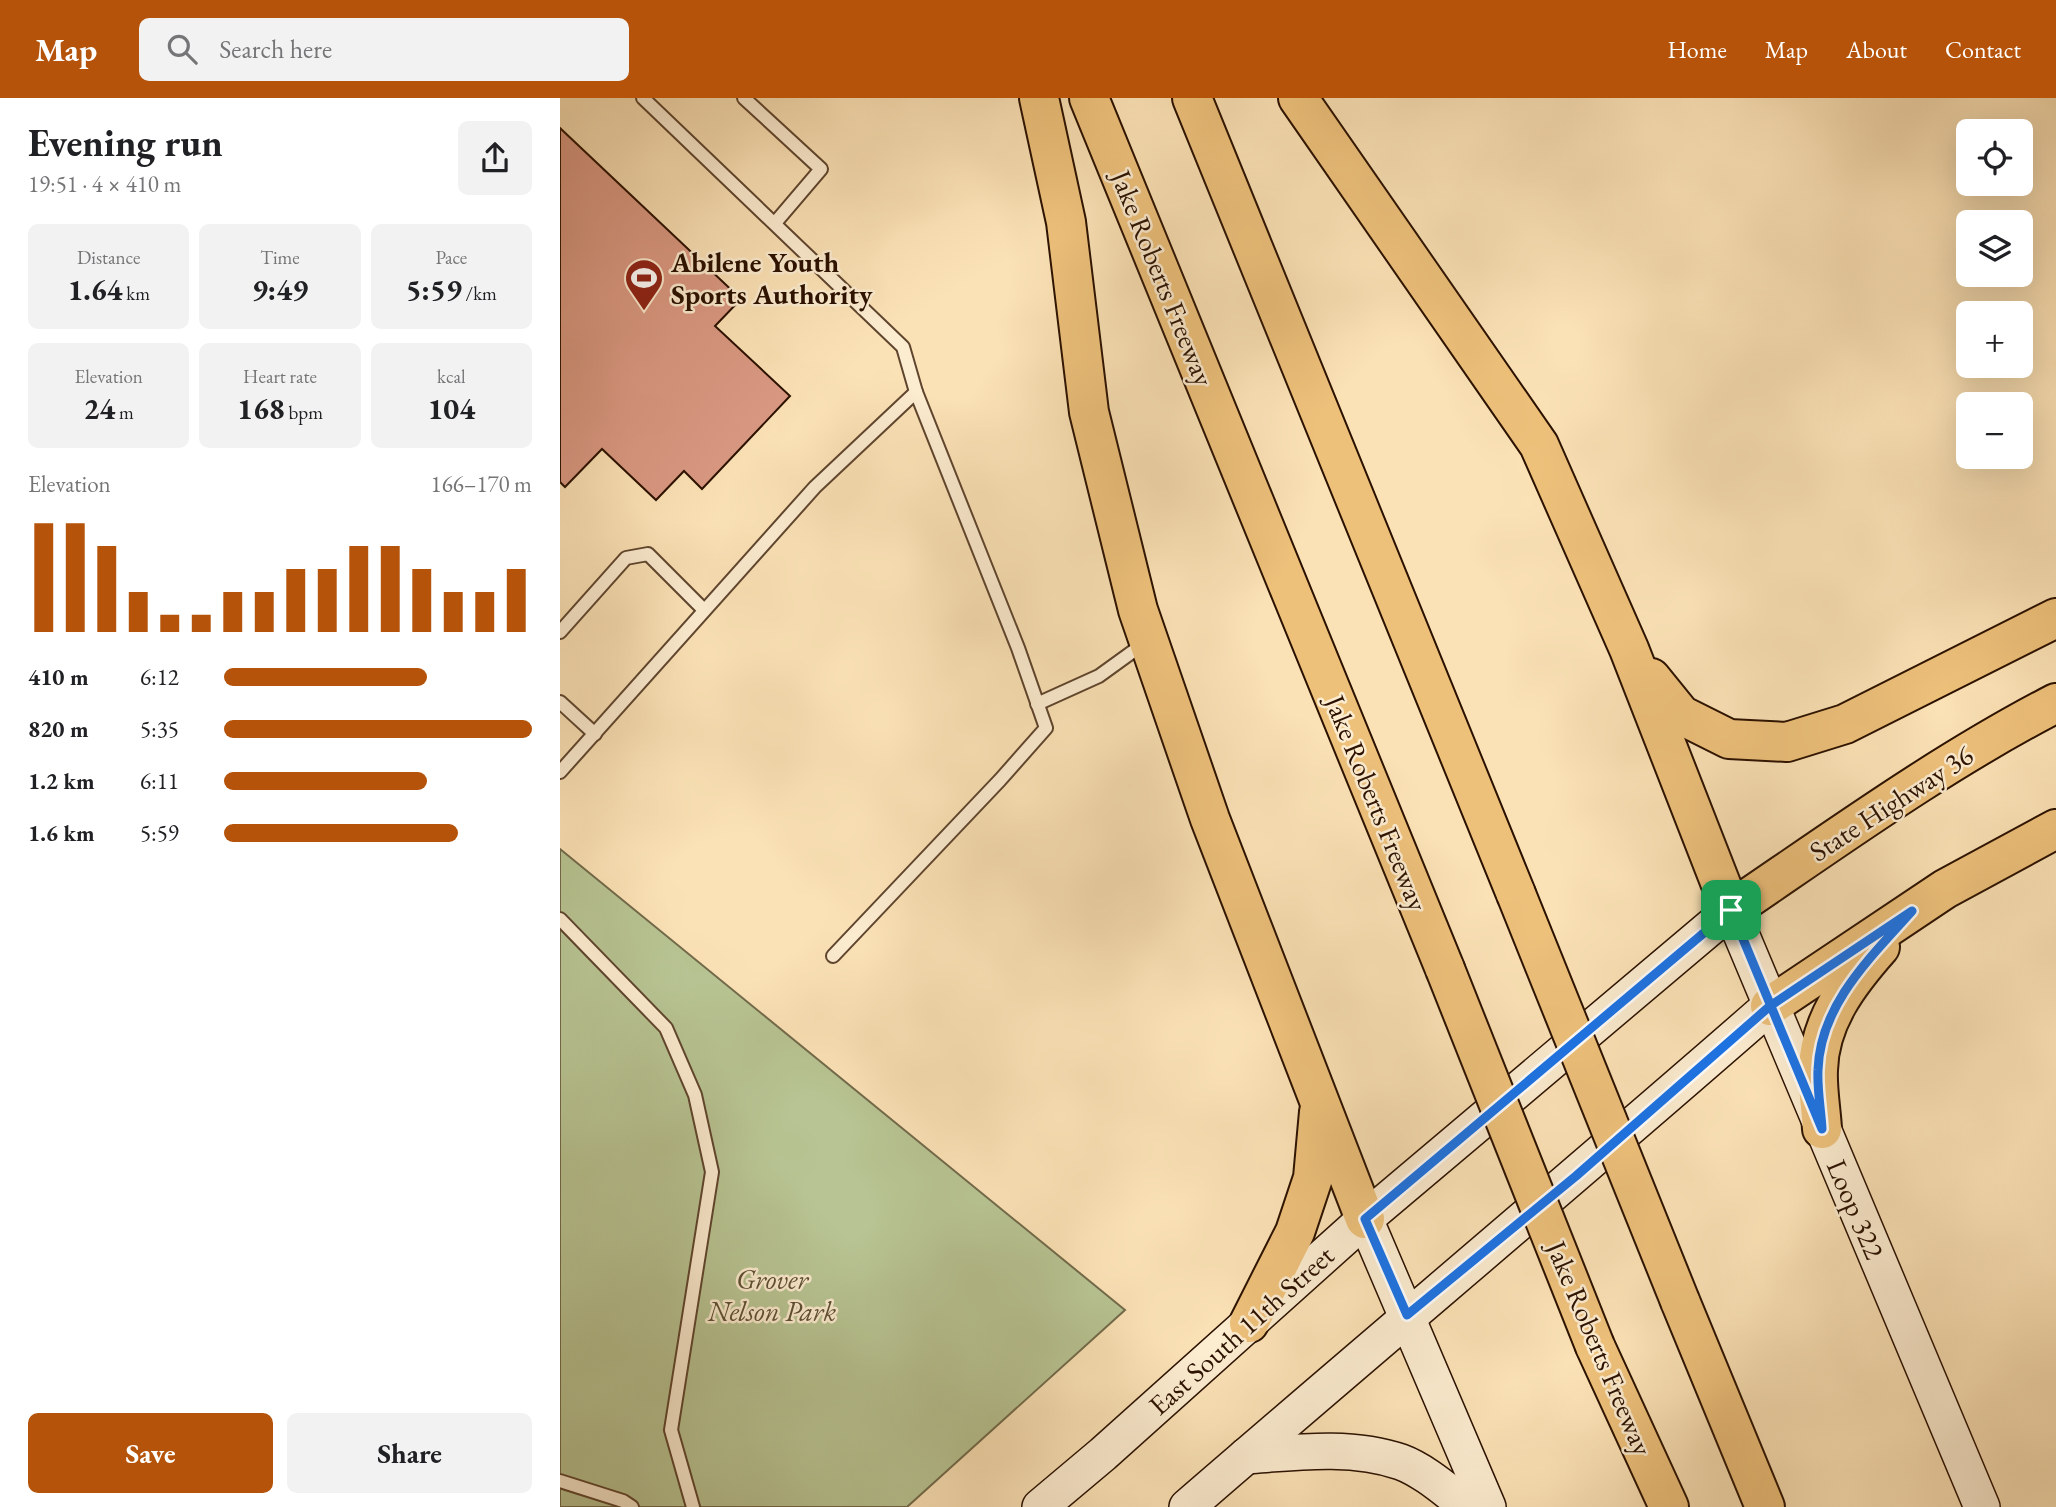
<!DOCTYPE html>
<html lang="en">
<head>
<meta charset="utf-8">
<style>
  :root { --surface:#fff; --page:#f2f2f2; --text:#202124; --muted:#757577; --accent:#b45309 }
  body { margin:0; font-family:"EB Garamond",serif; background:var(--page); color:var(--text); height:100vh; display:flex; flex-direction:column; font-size:26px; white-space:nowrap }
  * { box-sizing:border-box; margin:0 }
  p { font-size:23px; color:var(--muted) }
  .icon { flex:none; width:38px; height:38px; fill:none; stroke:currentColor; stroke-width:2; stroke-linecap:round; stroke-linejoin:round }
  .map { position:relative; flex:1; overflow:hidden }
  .details { display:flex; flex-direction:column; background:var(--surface); width:560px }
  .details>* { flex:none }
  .fabs { position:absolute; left:1396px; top:21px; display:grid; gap:14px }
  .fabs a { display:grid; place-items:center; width:77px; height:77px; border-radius:10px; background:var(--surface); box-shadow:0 7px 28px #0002; font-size:35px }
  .pin { position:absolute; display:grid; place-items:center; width:60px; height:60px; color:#fff; margin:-30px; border-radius:14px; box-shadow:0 4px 10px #0006 }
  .round { display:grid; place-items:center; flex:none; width:74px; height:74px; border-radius:10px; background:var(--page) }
  .headline { display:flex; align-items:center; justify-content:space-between; height:119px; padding:0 28px }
  h1 { font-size:38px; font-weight:700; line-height:52px }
  .metrics { display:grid; grid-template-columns:repeat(3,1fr); gap:10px; height:119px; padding:7px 28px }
  .metrics div { display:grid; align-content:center; border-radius:10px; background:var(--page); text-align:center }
  .metrics b { font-size:30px; font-weight:700 }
  .metrics small { font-size:19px; font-weight:400 }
  .metrics p { font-size:19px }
  .chart { height:196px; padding:14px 28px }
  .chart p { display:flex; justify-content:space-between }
  .chart svg { width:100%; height:126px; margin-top:7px; stroke:var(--accent); stroke-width:6 }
  .primary-button { display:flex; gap:14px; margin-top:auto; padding:14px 28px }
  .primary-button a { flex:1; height:80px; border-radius:10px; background:var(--accent); color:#fff; font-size:28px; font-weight:700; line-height:80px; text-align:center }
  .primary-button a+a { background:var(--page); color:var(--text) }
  ul { padding:0 28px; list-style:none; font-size:23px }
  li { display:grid; grid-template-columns:112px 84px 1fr; align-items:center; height:52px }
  li i { height:18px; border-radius:9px; background:var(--accent) }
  header { display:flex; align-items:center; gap:42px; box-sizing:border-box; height:98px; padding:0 35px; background:var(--accent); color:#fff }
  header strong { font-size:33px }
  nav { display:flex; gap:38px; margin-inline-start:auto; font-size:24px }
  .search { width:490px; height:63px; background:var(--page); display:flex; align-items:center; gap:18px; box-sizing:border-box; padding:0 24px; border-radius:10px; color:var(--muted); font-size:26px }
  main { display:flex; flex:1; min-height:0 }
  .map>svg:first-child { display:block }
  .green { fill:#b8c493; stroke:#726a4a; stroke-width:2 }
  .building { fill:#da9983; stroke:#2b1100; stroke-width:2 }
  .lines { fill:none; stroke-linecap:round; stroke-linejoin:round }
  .service-casing { stroke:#5f452e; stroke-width:16 }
  .secondary-casing { stroke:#2b1100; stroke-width:38 }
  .primary-casing { stroke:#2b1100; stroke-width:42 }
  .motorway-casing { stroke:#2b1100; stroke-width:42 }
  .service { stroke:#fcecd0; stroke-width:12 }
  .secondary { stroke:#fcecd0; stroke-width:35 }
  .primary { stroke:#eec17b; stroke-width:38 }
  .motorway { stroke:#eec17b; stroke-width:38 }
  .motorway-bridge-casing { stroke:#2b1100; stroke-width:42; stroke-linecap:butt }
  .motorway-bridge { stroke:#eec17b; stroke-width:38 }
  .route-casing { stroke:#fff; stroke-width:14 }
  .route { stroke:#1a73e8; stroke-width:9 }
  .labels { text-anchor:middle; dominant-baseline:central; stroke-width:5; stroke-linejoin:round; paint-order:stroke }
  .poi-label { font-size:28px; font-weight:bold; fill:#2b1100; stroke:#fcecd0; text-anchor:start }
  .street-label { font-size:28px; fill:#2b1100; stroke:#fcecd0 }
  .park-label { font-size:28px; font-style:italic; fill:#5c5033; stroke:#fcecd0 }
</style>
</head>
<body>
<header>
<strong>Map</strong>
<div class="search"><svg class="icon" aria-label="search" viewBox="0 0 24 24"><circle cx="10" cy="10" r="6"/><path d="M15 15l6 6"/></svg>Search here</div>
<nav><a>Home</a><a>Map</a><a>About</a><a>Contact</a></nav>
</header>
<main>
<section class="details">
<div class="headline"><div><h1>Evening run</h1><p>19:51 · 4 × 410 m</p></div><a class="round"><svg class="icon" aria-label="share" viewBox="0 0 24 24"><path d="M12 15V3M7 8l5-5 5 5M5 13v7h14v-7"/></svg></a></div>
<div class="metrics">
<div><p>Distance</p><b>1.64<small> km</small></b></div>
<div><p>Time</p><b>9:49</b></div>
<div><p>Pace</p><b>5:59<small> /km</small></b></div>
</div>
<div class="metrics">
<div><p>Elevation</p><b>24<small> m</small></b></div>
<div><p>Heart rate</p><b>168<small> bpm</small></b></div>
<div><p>kcal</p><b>104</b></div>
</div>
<div class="chart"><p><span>Elevation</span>166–170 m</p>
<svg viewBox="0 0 160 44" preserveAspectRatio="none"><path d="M5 44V6M15 44V6M25 44V14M35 44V30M45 44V38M55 44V38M65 44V30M75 44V30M85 44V22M95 44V22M105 44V14M115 44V14M125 44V22M135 44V30M145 44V30M155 44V22"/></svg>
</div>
<ul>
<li><b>410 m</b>6:12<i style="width:66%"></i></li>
<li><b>820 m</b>5:35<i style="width:100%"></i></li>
<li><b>1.2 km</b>6:11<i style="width:66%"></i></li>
<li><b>1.6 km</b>5:59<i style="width:76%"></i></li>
</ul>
<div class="primary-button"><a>Save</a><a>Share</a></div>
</section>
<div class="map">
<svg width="1496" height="1409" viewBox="0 0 1496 1409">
  <rect width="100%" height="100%" fill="#fbe2b6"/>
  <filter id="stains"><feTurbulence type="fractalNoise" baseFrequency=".00286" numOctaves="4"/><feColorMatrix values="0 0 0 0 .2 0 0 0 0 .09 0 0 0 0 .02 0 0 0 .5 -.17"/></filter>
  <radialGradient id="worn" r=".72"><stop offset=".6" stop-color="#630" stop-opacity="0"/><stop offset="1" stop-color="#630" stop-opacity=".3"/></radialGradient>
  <polygon class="green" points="0,751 565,1212 347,1409 0,1409"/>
  <polygon class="building" points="0,30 181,201 155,228 230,298 142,391 124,373 96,402 42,351 5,389 0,384"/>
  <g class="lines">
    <defs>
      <g id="service">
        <polyline points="83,0 343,249 356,294"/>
        <polyline points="184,0 261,71 215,125"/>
        <polyline points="0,534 66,460 88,456 144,512"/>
        <polyline points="0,604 35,636"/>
        <polyline points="477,606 539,578 586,544"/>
        <polyline points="0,674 255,389 356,294 458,550 486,630 440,682 273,858"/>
        <polyline points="0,821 106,930 135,997 152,1074 111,1332 133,1409"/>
        <polyline points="0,1383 63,1403 72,1409"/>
      </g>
      <g id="secondary">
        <polyline points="805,1121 928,1409"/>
        <path d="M686 1358C736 1354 793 1347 841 1364 865 1373 888 1394 908 1409"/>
        <polyline points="480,1409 543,1356 805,1121 1171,812 1422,1409"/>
        <path d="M627 1409C821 1241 1017 1077 1210 908"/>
      </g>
      <g id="primary">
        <path d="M1171 812C1277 740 1382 664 1496 605"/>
        <polyline points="1210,908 1385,791 1496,731"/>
        <path d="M1262 1031C1261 1012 1257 991 1258 972 1259 923 1289 884 1320 849"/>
      </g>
      <g id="motorway">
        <polyline points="479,0 506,124 529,314 578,512 650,721 805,1121"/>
        <polyline points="529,0 885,871"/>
        <polyline points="632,0 956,796"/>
        <polyline points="738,0 979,347 1069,551 1171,812"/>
        <polyline points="1091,580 1121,617 1169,641 1227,644 1285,626 1496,520"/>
        <polyline points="1120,1203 1205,1409"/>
        <polyline points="689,1225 735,1134 753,1080 759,1014"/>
        <polyline points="1035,1248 1109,1409"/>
      </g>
    </defs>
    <use href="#service" class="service-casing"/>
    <use href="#secondary" class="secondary-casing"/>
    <use href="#primary" class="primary-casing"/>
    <use href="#motorway" class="motorway-casing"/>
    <use href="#service" class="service"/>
    <use href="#secondary" class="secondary"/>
    <use href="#primary" class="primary"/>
    <use href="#motorway" class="motorway"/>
    <defs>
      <g id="motorway-bridge">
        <polyline points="956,796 1120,1203"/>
        <polyline points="885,871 1035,1248"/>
      </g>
    </defs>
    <use href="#motorway-bridge" class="motorway-bridge-casing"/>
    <use href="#motorway-bridge" class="motorway-bridge"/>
  </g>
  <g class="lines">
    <defs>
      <path id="route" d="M1171 812 805 1121 847 1217 1016 1078 1210 908 1352 813C1312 858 1260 906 1258 972 1257 991 1261 1012 1262 1031L1171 812"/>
    </defs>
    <use href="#route" class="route-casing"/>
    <use href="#route" class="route"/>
  </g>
  <defs>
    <symbol id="stadium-pin" viewBox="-11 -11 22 30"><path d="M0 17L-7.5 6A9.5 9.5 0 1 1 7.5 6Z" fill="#8f2418" stroke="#fcecd0"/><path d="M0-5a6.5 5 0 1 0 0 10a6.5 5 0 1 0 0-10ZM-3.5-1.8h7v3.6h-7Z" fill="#fff"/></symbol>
  </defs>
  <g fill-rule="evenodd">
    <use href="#stadium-pin" x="62" y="158" width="44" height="60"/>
  </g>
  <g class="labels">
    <g class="poi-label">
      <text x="111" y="164">Abilene Youth<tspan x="111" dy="32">Sports Authority</tspan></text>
    </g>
    <g class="street-label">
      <text transform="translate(603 180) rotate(68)">Jake Roberts Freeway</text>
      <text transform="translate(817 705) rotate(68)">Jake Roberts Freeway</text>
      <text transform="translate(1331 705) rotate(-33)">State Highway 36</text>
      <text transform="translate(1296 1111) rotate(67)">Loop 322</text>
      <text transform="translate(681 1232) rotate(-42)">East South 11th Street</text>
      <text transform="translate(1040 1250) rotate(67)">Jake Roberts Freeway</text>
    </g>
    <g class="park-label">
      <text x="212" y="1181">Grover<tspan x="212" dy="32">Nelson Park</tspan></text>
    </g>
  </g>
  <rect width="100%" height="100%" filter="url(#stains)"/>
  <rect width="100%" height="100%" fill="url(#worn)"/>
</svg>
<div class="fabs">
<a><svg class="icon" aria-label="locate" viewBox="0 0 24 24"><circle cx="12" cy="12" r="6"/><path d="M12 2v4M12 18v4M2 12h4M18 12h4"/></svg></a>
<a><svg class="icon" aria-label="layers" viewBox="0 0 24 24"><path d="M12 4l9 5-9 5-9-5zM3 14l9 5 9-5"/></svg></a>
<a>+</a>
<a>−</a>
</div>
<div class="pin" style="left:1171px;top:812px;background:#1e9e55"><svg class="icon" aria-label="arrive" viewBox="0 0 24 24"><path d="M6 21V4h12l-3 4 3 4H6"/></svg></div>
</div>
</main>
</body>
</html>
